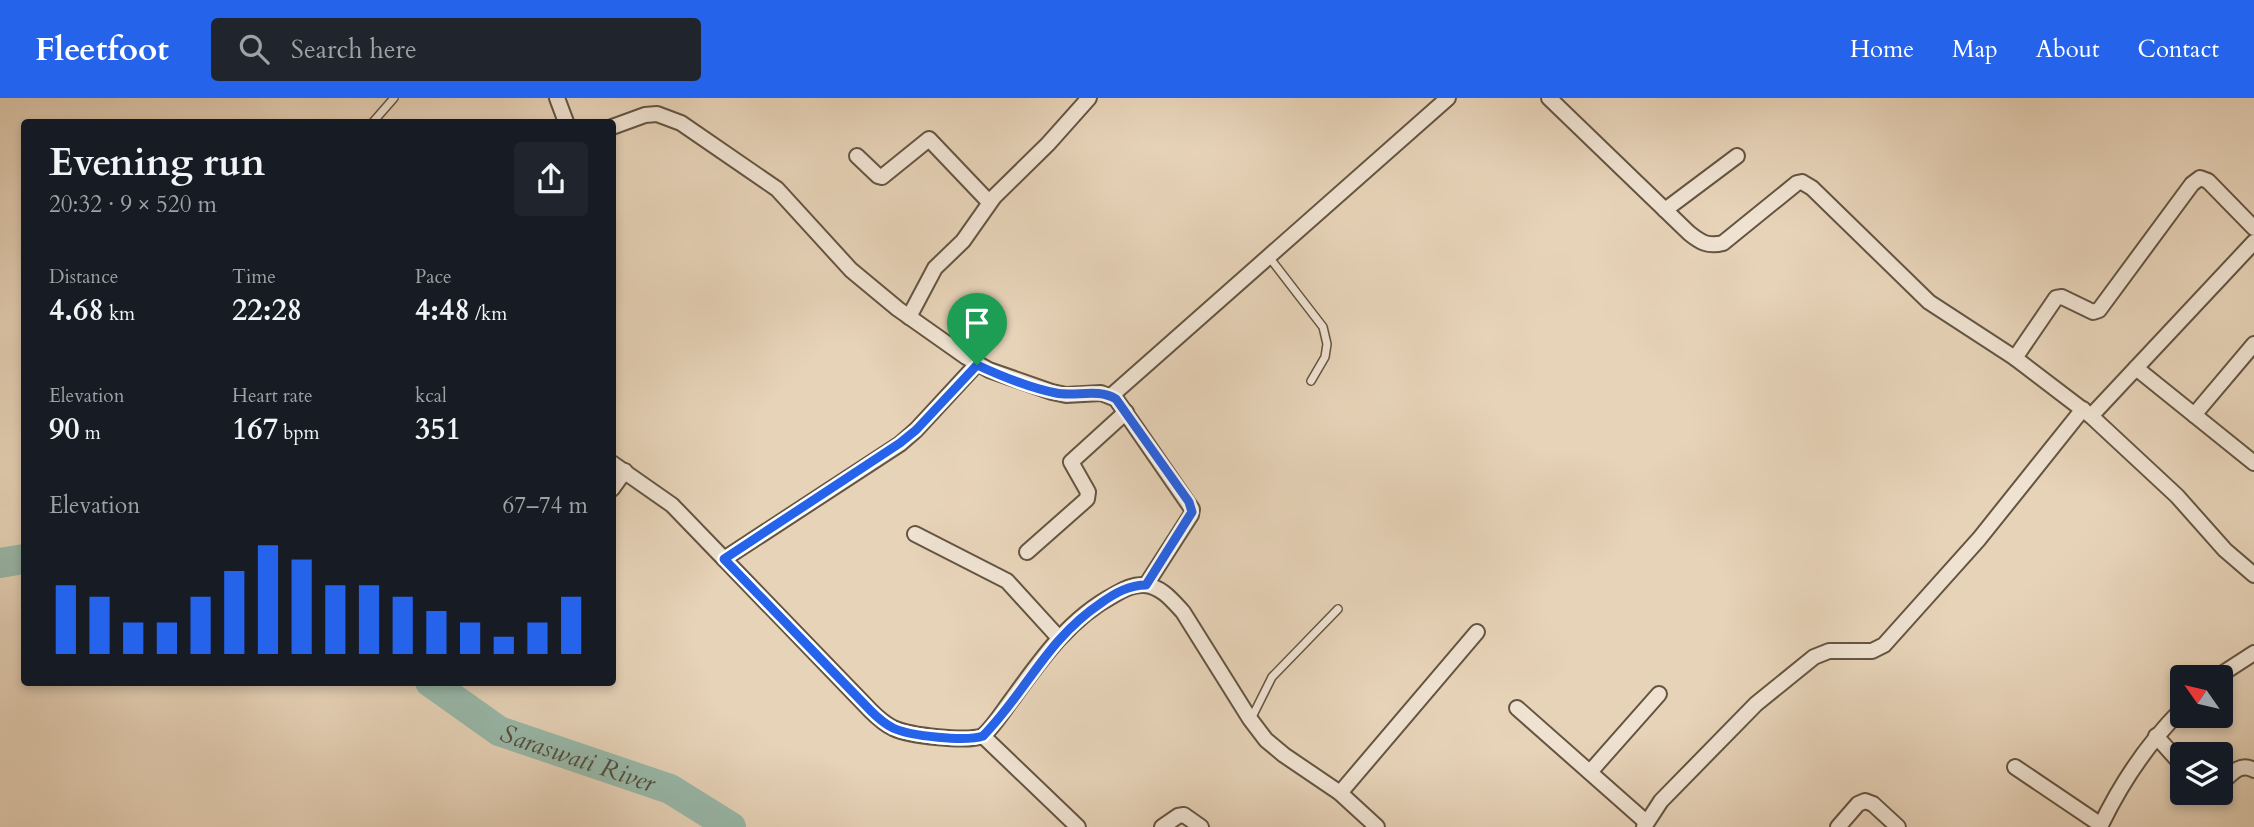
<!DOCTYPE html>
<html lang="en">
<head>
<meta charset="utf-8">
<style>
  :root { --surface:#171b24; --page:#20242c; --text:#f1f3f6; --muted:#9ea1a6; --accent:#2563eb }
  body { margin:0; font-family:Cardo,serif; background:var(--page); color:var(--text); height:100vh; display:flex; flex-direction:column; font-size:26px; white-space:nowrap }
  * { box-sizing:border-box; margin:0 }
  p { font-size:23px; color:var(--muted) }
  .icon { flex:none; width:38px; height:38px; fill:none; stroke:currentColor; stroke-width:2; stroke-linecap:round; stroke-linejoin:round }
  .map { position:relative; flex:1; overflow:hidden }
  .panel { position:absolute; left:21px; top:21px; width:595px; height:567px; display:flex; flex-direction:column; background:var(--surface); border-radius:7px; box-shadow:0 4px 10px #0003 }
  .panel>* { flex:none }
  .needle { width:46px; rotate:304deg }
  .fabs { position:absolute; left:2170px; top:567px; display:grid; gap:14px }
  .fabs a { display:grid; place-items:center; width:63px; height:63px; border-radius:7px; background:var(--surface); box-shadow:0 4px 10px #0003; font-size:35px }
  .pin { position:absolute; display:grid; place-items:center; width:60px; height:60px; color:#fff; margin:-72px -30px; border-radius:50% 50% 50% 0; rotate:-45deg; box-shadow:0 0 7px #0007 }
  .pin .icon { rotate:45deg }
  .round { display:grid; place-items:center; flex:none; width:74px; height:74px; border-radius:7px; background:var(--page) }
  .summary { display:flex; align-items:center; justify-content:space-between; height:119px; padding:0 28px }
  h1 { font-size:38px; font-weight:800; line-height:52px }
  .figures { display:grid; grid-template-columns:repeat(3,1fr); gap:10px; height:119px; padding:7px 28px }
  .figures div { display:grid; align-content:center }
  .figures b { font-size:30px; font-weight:800 }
  .figures small { font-size:19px; font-weight:400 }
  .figures p { font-size:19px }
  .chart { height:196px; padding:14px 28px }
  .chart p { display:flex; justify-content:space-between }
  .chart svg { width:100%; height:126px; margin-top:7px; stroke:var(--accent); stroke-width:6 }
  header { display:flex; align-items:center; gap:42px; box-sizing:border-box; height:98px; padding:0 35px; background:var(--accent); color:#fff }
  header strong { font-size:33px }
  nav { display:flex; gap:38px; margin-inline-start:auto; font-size:24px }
  .search { width:490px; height:63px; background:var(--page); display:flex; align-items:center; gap:18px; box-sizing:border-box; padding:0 24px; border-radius:7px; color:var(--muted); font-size:26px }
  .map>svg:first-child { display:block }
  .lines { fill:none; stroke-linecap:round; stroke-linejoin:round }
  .river { stroke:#98b9aa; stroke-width:30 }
  .lane-casing { stroke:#645542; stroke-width:10 }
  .street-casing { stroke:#645542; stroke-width:18 }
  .lane { stroke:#efe2d1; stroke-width:7 }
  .street { stroke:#efe2d1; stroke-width:14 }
  .route-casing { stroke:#fff; stroke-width:14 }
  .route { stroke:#2563eb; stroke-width:9 }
  .labels { text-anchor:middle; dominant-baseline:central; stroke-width:5; stroke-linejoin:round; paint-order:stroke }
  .water-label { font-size:26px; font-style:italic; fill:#514e3f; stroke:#efe2d1 }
</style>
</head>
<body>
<header>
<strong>Fleetfoot</strong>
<div class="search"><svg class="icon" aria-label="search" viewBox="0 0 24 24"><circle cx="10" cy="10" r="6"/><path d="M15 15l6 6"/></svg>Search here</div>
<nav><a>Home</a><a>Map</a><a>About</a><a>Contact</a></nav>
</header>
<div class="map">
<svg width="2254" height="729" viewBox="0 0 2254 729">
  <rect width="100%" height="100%" fill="#e7d3b8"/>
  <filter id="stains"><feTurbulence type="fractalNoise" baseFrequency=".00286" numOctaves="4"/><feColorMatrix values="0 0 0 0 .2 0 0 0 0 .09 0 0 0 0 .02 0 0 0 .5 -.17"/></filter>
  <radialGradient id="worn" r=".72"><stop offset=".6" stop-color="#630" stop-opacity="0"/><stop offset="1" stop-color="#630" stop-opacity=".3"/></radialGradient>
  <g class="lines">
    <g class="river">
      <polyline points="0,465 24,461"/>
      <path id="s1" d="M430 584 499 633 670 691 731 729"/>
    </g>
    <defs>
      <g id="lane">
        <polyline points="373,24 394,0"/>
        <polyline points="1269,159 1323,229 1327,246 1325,259 1311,283"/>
        <polyline points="1251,621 1272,579 1338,511"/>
      </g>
      <g id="street">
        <polyline points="557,0 566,24"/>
        <path d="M1549 0 1689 135C1700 144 1708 149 1723 145L1797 85 1802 84 1812 90 1929 204 2015 260 2091 318 2177 398 2225 452 2254 477"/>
        <polyline points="612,29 645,17 657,16 681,25 777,91 851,172 898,211 966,259 989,272 1052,294 1066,297 1101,295 1116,301 1192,411 1191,417 1146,487"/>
        <polyline points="857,58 878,78 882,79 929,41 989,104"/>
        <polyline points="1665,112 1737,58"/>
        <polyline points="909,219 935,170 963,143 994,99 1048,46 1089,0"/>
        <polyline points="2015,260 2056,200 2062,199 2093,214 2099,212 2192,86 2200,80 2208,83 2254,130"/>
        <polyline points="2136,270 2254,365"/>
        <polyline points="1111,298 1448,0"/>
        <polyline points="2194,317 2254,246"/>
        <polyline points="2091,318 2254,144"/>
        <path d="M612 365 672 407 871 613C878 620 885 626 893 630 910 638 967 644 983 638 995 627 1003 613 1013 600 1041 561 1070 520 1114 497 1123 492 1133 486 1144 487 1161 488 1172 502 1183 514L1250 621 1266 642 1284 657 1340 695 1377 729"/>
        <polyline points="612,391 625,373"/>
        <polyline points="915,436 1007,483 1059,540"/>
        <polyline points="1027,454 1087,401 1088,394 1071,364 1126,314"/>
        <polyline points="724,461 900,346 916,332 977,266"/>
        <polyline points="2217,579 2254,555"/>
        <polyline points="1517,610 1646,724"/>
        <polyline points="983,638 1078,729"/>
        <polyline points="2156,638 2182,667"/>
        <polyline points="2015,669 2101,727"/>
        <polyline points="1590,674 1659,596"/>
        <path d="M2221 686C2231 676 2240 664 2254 672"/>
        <polyline points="1340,695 1477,534"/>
        <polyline points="1162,729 1178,718 1184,717 1201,729"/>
        <polyline points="1644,729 1661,703 1756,606 1814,559 1829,553 1872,553 1884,547 1979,441 2083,311"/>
        <polyline points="1838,729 1858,706 1865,703 1873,706 1898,729"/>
        <path d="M2100 729C2121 685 2147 646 2182 611"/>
      </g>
    </defs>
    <use href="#lane" class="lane-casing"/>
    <use href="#street" class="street-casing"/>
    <use href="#lane" class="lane"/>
    <use href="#street" class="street"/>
  </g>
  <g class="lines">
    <defs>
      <path id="route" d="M977 267C1001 278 1030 290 1056 295 1075 299 1098 290 1116 301L1189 404 1192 414 1146 487C1129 487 1115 495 1101 505 1046 542 1027 593 983 638 966 644 910 638 893 630 885 626 878 620 871 613L724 461 900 345 916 332Z"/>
    </defs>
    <use href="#route" class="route-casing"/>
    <use href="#route" class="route"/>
  </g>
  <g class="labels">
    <g class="water-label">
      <text stroke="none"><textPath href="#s1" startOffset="168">Saraswati River</textPath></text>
    </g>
  </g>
  <rect width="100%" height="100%" filter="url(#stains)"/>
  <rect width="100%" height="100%" fill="url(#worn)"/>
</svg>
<div class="fabs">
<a><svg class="needle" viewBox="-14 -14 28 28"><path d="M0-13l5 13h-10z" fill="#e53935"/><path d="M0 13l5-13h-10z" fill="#9ea1a6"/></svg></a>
<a><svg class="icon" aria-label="layers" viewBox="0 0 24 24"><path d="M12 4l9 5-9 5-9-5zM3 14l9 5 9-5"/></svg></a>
</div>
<div class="pin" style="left:977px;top:267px;background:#1e9e55"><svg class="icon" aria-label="arrive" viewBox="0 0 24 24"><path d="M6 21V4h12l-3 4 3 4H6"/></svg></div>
<section class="panel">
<div class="summary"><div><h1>Evening run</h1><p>20:32 · 9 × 520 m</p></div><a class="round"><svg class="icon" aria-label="share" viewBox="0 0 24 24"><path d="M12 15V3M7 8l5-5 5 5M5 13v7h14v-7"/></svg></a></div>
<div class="figures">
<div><p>Distance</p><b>4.68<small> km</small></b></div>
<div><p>Time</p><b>22:28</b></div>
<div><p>Pace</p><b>4:48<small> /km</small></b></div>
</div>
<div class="figures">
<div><p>Elevation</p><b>90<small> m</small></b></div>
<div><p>Heart rate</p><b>167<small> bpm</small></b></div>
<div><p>kcal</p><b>351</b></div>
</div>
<div class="chart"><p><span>Elevation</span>67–74 m</p>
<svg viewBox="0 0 160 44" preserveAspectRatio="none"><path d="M5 44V20M15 44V24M25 44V33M35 44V33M45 44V24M55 44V15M65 44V6M75 44V11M85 44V20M95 44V20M105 44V24M115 44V29M125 44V33M135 44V38M145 44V33M155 44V24"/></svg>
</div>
</section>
</div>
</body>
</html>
